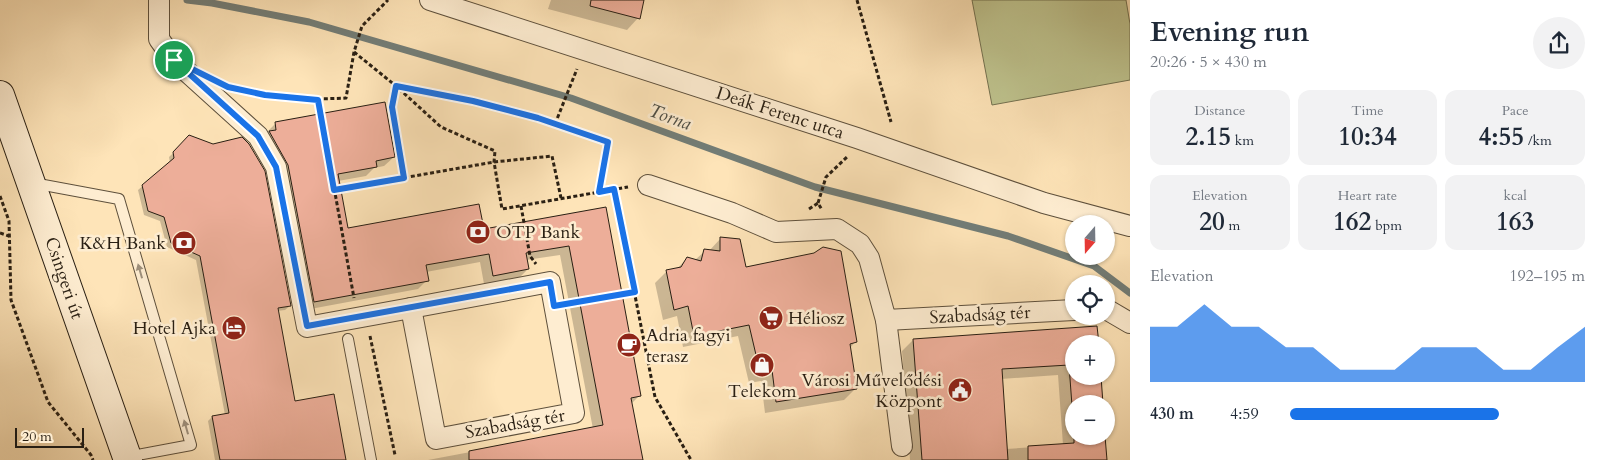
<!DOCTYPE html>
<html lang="en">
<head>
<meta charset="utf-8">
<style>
  :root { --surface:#fff; --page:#f2f2f3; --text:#1f2937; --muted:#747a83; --accent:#1a73e8 }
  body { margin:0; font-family:Cardo,serif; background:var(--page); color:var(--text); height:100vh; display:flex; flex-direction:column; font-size:19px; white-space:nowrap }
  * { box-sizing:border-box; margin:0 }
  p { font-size:16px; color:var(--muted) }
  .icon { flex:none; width:28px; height:28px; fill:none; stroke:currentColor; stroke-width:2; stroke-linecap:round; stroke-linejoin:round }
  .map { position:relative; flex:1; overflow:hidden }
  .drawer { display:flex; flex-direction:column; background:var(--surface); width:475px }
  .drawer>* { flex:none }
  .needle { width:32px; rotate:200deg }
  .buttons { position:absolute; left:1065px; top:215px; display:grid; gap:10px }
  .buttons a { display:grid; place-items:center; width:50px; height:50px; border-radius:50%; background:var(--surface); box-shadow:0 1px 4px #0004; font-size:25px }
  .scale { position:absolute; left:15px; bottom:12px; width:69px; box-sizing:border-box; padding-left:5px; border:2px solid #291f13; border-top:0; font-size:14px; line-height:18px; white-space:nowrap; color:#291f13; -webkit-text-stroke:4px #feedd1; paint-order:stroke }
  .pin { position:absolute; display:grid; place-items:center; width:42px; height:42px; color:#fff; margin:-21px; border:2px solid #fff; border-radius:50%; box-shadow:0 1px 5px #0007 }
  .round { display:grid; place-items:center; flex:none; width:52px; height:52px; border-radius:26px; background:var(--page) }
  .headline { display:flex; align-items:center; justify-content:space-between; height:85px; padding:0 20px }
  h1 { font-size:28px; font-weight:700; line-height:38px }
  .figures { display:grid; grid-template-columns:repeat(3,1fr); gap:8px; height:85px; padding:5px 20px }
  .figures div { display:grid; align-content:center; border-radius:12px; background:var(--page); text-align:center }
  .figures b { font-size:25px; font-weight:700 }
  .figures small { font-size:14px; font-weight:400 }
  .figures p { font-size:14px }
  .chart { height:140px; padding:10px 20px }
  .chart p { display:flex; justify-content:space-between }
  .chart svg { width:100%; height:90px; margin-top:5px; fill:var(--accent); opacity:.7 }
  ul { padding:0 20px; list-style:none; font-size:16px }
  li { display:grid; grid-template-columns:80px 60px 1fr; align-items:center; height:38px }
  li i { height:12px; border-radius:6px; background:var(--accent) }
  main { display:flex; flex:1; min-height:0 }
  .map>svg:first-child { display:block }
  .green { fill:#bfc48f; stroke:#747251 }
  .shadow { fill:#0003; fill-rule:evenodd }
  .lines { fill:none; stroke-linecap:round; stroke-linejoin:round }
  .stream { stroke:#727d77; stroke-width:7 }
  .building { fill:#edae99; stroke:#291f13 }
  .lane-casing { stroke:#5e503c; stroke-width:12 }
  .street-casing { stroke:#5e503c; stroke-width:22 }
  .secondary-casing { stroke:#291f13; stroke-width:30 }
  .path { stroke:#291f13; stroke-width:3; stroke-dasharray:4 2.5; stroke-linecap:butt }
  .lane { stroke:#feedd1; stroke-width:10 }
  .street { stroke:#feedd1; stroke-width:20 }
  .secondary { stroke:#feedd1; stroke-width:28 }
  .oneway { fill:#9e907c }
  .route-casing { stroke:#fff; stroke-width:10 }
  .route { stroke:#1a73e8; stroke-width:6 }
  .labels { text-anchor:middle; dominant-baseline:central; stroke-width:5; stroke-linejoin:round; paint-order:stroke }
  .street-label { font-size:18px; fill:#291f13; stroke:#feedd1 }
  .poi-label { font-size:18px; fill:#291f13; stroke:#feedd1; text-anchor:start }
  .water-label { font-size:19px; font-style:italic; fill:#4e4e45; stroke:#feedd1 }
</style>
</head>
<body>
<main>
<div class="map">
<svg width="1130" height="460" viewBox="0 0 1130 460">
  <rect width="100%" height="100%" fill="#fee4b8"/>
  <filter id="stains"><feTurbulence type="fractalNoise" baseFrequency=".004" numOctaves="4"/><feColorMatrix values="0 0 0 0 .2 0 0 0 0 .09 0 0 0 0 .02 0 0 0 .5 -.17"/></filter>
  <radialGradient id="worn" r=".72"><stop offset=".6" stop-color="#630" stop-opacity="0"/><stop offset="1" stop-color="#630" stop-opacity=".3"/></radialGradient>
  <polygon class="green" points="972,0 1126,0 1130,24 1130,80 992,105"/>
  <g class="shadow">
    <polygon points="551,0 643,0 638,18 627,30 548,9"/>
    <polygon points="275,124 394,157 384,166 374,168 366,176 338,181 347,229 483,231 605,208 640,395 631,404 642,460 428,460 593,429 560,255 526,260 528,269 519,278 484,284 480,262 426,272 427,280 418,289 305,310 266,133"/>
    <polygon points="190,137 290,306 285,310 277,311 294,402 345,460 215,460 208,421 212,417 225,415 196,260 167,247 160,221 144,215 138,190 170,163 169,157"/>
    <polygon points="721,238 745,269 855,342 850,348 856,388 844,400 765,413 761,381 749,383 738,336 683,347 677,316 663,320 655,283 667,271 676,270 687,258 695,260 705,251 709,251"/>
    <path d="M913 340 1074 344V436H1104L1106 460H910L902 351ZM1058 375 1063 445 1006 449 1001 379Z"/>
  </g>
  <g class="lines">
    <polyline class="stream" points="187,0 212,3 309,22 571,98 815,187 1008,236 1094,266 1130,293"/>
  </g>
  <g class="building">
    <polygon points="591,0 644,0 640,19 590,6"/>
    <polygon points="385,102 395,157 376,161 377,167 338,174 348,228 479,204 484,229 606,207 641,396 631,398 643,460 469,460 469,451 603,425 569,246 526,253 529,269 493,276 489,254 426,265 429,281 314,302 288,165 269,131 276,130 275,122"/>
    <polygon points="189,135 213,144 242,137 249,144 265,171 291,306 278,308 295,401 334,394 346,460 220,460 212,416 229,413 200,256 171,243 164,217 148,211 142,185 174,158 173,152"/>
    <polygon points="720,237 740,239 746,267 814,253 823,247 841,251 857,342 850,344 857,389 776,402 772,370 760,372 749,325 694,336 688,306 674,310 666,270 681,267 687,257 701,261 704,249 720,251"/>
    <polygon points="1097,326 1099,344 1074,344 1074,376 1101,376 1103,404 1074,404 1074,433 1069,365 1002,369 1008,460 922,460 913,339"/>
    <polygon points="1074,436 1105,436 1107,460 1028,460 1028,446 1074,443"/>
  </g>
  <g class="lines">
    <defs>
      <g id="lane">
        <polyline points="33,183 119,199 191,445 127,457"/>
        <polyline points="348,339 371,460"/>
      </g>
      <g id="street">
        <polyline points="159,0 159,39 174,60 258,136 276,167 307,327 411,308"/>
        <polyline points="430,0 857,138 1044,203 1130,226"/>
        <polyline points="648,185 732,213 776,232 837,229 860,244 869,258 886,320 1074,310"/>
        <polygon points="550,282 574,413 436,439 411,308"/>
        <polyline points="1106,309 1130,323"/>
        <polyline points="886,320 902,446"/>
      </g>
      <polyline id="secondary" points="0,95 128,460"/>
    </defs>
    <use href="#lane" class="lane-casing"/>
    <use href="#street" class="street-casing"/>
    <use href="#secondary" class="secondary-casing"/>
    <g class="path">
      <polyline points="857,0 891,122"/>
      <polyline points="354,52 396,86 473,101 539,118 608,142 599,192"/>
      <path d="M240 90C275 98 310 100 346 98L354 52 362 26 388 0"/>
      <polyline points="318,99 354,298"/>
      <polyline points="555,124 577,69"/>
      <polyline points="404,178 392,107 396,86 441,127 495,151 494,162 502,209 628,187"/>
      <polyline points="614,189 655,397 691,460"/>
      <polyline points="334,190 494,162 552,156 561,198"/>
      <polyline points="0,196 9,221 11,300 48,402 91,455 93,460"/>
      <polyline points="818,203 826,177 847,157"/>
      <polyline points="521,206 530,256 536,264"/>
      <polyline points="809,209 818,203 822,210"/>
      <polyline points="0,233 9,236"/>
      <polyline points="574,303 635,292"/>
      <polyline points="370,336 395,455"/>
    </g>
    <use href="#lane" class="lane"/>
    <use href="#street" class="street"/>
    <use href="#secondary" class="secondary"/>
  </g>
  <defs><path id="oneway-solid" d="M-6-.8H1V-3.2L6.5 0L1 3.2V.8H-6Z" transform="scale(1.25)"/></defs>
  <g class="oneway">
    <use href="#oneway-solid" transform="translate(140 271) rotate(-106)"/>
    <use href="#oneway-solid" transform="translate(186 427) rotate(-106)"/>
  </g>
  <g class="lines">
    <defs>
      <polygon id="route" points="174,60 228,87 265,95 318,100 334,190 404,178 392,107 396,86 473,101 538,118 608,142 599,192 614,189 635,292 554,306 550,282 307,326 276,167 258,136"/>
    </defs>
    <use href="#route" class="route-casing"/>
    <use href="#route" class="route"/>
  </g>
  <defs>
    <symbol id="bank-disc" viewBox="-11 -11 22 22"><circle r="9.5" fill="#8f2418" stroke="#feedd1"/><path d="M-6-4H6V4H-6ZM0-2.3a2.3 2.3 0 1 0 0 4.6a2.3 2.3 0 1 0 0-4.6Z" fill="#fff"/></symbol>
    <symbol id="supermarket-disc" viewBox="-11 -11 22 22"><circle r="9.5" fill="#8f2418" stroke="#feedd1"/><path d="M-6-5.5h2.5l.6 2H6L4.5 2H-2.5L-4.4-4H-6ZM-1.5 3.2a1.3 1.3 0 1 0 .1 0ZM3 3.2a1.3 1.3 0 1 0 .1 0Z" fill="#fff"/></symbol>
    <symbol id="hotel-disc" viewBox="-11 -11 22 22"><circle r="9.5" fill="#8f2418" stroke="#feedd1"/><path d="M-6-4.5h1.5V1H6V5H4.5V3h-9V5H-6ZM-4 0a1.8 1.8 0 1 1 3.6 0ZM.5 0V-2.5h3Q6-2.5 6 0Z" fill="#fff"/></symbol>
    <symbol id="cafe-disc" viewBox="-11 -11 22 22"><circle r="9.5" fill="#8f2418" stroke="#feedd1"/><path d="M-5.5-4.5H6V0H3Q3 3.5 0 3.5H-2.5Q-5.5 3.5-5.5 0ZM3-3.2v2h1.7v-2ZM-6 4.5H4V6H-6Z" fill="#fff"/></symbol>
    <symbol id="shop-disc" viewBox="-11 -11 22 22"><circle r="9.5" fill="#8f2418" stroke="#feedd1"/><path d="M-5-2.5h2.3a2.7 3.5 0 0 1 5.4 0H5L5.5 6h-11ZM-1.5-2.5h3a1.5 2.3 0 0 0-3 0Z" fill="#fff"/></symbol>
    <symbol id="civic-disc" viewBox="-11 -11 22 22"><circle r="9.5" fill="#8f2418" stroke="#feedd1"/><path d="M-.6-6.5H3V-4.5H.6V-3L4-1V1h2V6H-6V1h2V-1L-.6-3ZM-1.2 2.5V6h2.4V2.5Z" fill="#fff"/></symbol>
  </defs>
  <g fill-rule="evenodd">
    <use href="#bank-disc" x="464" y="218" width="28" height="28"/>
    <use href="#bank-disc" x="170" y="229" width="28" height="28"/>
    <use href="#supermarket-disc" x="757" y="304" width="28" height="28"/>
    <use href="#hotel-disc" x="220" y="314" width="28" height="28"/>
    <use href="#cafe-disc" x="615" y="331" width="28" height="28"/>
    <use href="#shop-disc" x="748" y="351" width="28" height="28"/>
    <use href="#civic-disc" x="946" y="376" width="28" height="28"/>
  </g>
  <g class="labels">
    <g class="street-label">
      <text transform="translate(780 113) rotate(18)">Deák Ferenc utca</text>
      <text transform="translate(64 278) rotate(71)">Csingeri út</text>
      <text transform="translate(980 315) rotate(-3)">Szabadság tér</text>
      <text transform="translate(515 424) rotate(-10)">Szabadság tér</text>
    </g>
    <g class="poi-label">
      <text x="496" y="232">OTP Bank</text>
      <text x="166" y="243" text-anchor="end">K&amp;H Bank</text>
      <text x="788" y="318">Héliosz</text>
      <text x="216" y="328" text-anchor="end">Hotel Ajka</text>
      <text x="646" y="335">Adria fagyi<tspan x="646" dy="21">terasz</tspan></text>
      <text x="942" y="380" text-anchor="end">Városi Művelődési<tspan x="942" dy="21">Központ</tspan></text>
      <text x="762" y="391" text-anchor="middle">Telekom</text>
    </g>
    <g class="water-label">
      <text transform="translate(670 117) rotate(20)">Torna</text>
    </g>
  </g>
  <rect width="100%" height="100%" filter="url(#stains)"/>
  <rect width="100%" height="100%" fill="url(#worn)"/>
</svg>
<div class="buttons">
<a><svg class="needle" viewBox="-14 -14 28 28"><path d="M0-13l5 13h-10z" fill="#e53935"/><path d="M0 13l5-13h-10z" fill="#747a83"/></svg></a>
<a><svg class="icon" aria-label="locate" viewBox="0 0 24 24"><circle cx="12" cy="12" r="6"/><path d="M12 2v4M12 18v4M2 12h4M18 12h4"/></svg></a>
<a>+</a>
<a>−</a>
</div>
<div class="scale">20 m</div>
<div class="pin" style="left:174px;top:60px;background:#1e9e55"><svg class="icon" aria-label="arrive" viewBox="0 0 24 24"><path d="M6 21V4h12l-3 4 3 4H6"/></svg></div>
</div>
<section class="drawer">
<div class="headline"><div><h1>Evening run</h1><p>20:26 · 5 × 430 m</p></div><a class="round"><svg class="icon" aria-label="share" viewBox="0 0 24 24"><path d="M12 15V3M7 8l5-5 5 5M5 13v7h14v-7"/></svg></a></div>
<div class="figures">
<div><p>Distance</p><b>2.15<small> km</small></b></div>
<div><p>Time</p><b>10:34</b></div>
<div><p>Pace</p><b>4:55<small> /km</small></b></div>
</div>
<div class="figures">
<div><p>Elevation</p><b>20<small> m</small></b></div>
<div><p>Heart rate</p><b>162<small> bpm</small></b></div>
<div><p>kcal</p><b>163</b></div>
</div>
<div class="chart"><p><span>Elevation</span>192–195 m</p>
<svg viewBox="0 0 160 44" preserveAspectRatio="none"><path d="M0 44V17L10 17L20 6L30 17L40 17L50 27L60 27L70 38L80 38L90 38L100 27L110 27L120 27L130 38L140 38L150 27L160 17V44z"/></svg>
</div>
<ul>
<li><b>430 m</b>4:59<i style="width:71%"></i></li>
</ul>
</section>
</main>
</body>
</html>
